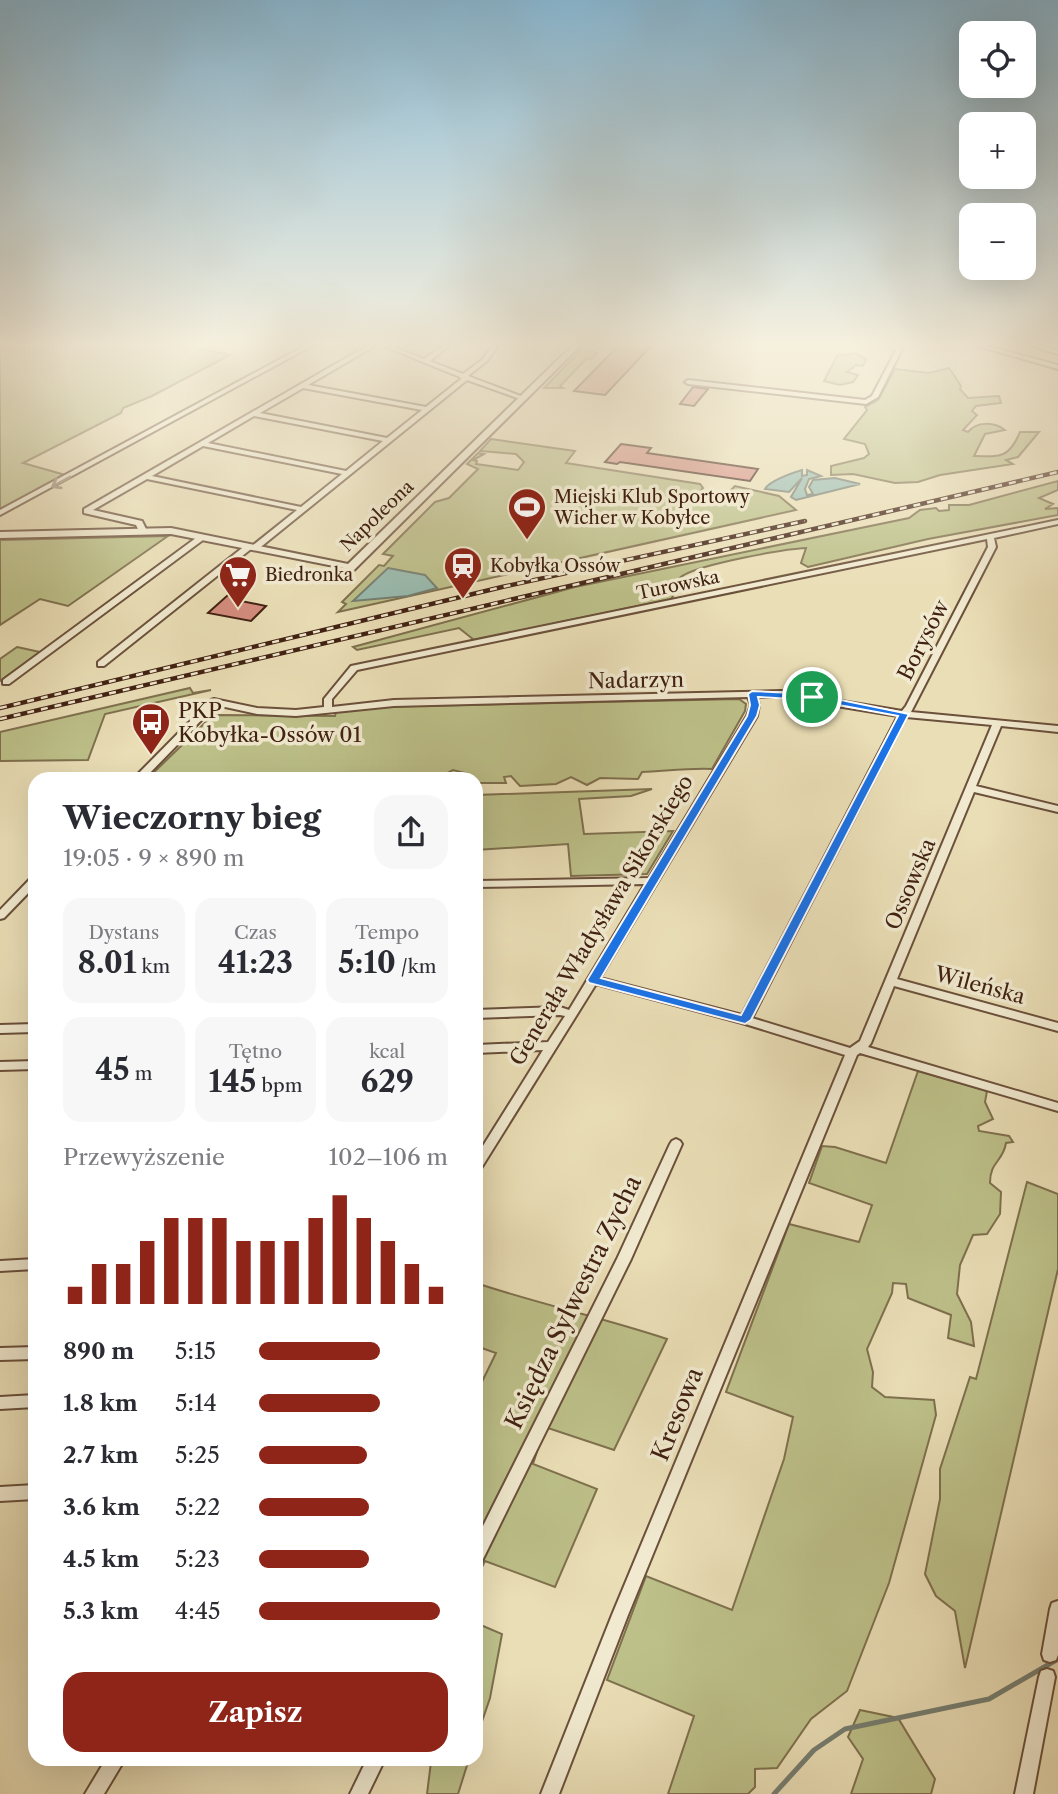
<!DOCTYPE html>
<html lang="pl">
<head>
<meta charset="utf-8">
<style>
  :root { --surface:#fff; --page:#f7f7f7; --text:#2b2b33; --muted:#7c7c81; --accent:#8f2418 }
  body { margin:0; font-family:"Libre Caslon Text",serif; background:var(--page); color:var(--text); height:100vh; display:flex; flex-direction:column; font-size:26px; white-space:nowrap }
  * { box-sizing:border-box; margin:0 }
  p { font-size:23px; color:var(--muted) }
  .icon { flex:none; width:38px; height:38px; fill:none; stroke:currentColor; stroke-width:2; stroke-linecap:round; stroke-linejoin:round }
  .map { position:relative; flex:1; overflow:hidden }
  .sheet { position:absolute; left:28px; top:772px; width:455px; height:994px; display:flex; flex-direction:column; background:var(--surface); border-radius:21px; box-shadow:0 7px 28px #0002 }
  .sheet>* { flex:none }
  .fabs { position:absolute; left:959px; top:21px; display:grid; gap:14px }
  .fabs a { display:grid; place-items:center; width:77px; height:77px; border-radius:14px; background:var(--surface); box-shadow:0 7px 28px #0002; font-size:35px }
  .pin { position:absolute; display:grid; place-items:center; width:60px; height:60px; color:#fff; margin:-30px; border:4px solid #fff; border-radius:50%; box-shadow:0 2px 7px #0007 }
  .round { display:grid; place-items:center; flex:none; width:74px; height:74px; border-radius:21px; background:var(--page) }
  .head { display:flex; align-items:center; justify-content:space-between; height:119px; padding:0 35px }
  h1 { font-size:32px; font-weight:700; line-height:52px }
  .figures { display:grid; grid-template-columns:repeat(3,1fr); gap:10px; height:119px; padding:7px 35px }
  .figures div { display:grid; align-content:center; border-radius:18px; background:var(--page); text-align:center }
  .figures b { font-size:30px; font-weight:700 }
  .figures small { font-size:19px; font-weight:400 }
  .figures p { font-size:19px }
  .chart { height:196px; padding:14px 35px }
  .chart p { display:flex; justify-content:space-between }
  .chart svg { width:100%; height:126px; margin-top:7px; stroke:var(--accent); stroke-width:6 }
  .primary-button { display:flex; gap:14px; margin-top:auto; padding:14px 35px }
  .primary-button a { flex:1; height:80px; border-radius:21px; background:var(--accent); color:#fff; font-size:28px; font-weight:700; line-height:80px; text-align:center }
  ul { padding:0 35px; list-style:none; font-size:23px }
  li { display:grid; grid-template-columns:112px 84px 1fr; align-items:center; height:52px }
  li i { height:18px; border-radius:9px; background:var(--accent) }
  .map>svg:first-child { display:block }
  .green { fill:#bdc089; stroke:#7f704e; stroke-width:2 }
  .water { fill:#98bcb1; stroke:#757e71; stroke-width:2 }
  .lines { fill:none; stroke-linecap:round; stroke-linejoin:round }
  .stream { stroke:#757e71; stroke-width:5 }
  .building { fill:#d68e81; stroke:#412112; stroke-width:2 }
  .minor-casing { stroke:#6b503b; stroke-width:4 }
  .tertiary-casing { stroke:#6b503b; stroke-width:4 }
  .minor { fill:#f1ead0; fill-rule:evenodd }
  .tertiary { fill:#f1ead0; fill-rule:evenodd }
  .rail-casing { stroke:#412112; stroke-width:4.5 }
  .rail { stroke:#f1ead0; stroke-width:2.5; stroke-dasharray:7; stroke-linecap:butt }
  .oneway { stroke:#998671 }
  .route { fill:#1a73e8; stroke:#fff; stroke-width:2; fill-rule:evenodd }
  .labels { text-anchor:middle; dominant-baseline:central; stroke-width:7; stroke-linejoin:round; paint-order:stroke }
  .far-poi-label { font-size:18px; fill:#412112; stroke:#f1ead0; text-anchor:start }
  .far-street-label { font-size:18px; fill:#412112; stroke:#f1ead0 }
  .street-label { font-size:21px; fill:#412112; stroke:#f1ead0 }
  .poi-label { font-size:21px; fill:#412112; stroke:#f1ead0; text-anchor:start }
  .near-street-label { font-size:24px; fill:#412112; stroke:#f1ead0 }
</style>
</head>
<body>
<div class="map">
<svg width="1058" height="1794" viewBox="0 0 1058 1794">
  <rect width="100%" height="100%" fill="#eadeb6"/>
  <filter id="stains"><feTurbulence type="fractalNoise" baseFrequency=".00286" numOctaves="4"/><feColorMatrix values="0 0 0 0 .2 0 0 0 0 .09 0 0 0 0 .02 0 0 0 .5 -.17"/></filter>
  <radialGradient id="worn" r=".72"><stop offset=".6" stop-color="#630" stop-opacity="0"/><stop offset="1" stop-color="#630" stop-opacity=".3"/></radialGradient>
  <g class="green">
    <polygon points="0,343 170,343 230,355 152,396 123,408 121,413 23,463 69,476 0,512"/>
    <polygon points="582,349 597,353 592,359 587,358 560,386 563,388 544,388"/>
    <polygon points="855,353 866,359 863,366 856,365 847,372 858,375 853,382 840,385 824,381 837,356"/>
    <path d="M949 368 961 386 960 389 968 398 999 396 1001 403 976 406 972 411 977 415 963 430 968 432C977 421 994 422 1005 430L985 434 974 456C1001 457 1009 458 1020 432H1039L1018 457 1006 460 1013 464 940 475 918 482 895 483 853 474 831 475V466L864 458 869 454 865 444 844 439 867 410 865 407 878 400 895 369 929 373Z"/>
    <path d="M491 439 575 451 566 463 700 484 703 488 698 494 700 502C715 502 724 498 735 486L779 496 796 510 338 612 346 604 342 602 379 565 384 566 393 556 383 554 435 502 449 498 478 469 467 464 478 453 484 454 473 460 477 461 476 464 518 470 524 462 516 454 480 451Z"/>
    <path d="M1058 481V490L1039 498 1053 504 1045 509 1058 508V515L928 539 808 567 801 563 806 548C783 549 703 564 684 575 680 577 676 582 672 586L678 589 671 599 474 640 459 628 357 650 353 647 575 587 909 518 920 510 936 508 939 511 949 510V505H969Z"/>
    <polygon points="168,536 68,606 40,599 0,625 0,540"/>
    <polygon points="17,647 40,652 0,681 0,659"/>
    <polygon points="190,688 193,693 211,690 105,714 88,760 0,761 0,732"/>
    <path d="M739 699 746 704 745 711 712 769C688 768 666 771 642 772L638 779 600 778 587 785 571 777 556 784 520 786 511 776 504 777 506 783H480L476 786V779H452L465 773 453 770 436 779H326L320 774 313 779H147L213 715 335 716 336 712 372 707Z"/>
    <polygon points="652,789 631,796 579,799 584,834 673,831 647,874 571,876 568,844 476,850 476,795"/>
    <path d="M918 1071 987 1091 985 1102 993 1119 978 1126 979 1131 1009 1136 1013 1142 1006 1143C1003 1162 990 1161 990 1183L1001 1192 1000 1214 987 1234 973 1235 960 1265 957 1294 971 1322 974 1346 948 1338 951 1315 908 1298 906 1284 893 1283 892 1293 867 1349 873 1372 872 1387 885 1397 934 1400 936 1415 889 1583 847 1691 811 1719 777 1768 755 1769V1787L748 1794H668L694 1716 607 1680 646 1576 732 1610 784 1459 793 1417 726 1392 789 1224 859 1242 872 1205 809 1183 822 1146 835 1147 886 1163Z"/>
    <polygon points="1027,1182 1058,1194 1058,1269 965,1668 955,1611 936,1596 925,1574 940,1499 940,1469 970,1377 976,1379"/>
    <path d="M476 1283C539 1304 604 1318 667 1339L614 1450 545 1427 533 1464 597 1489 555 1587 485 1561 476 1579V1394L496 1353 476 1346Z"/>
    <polygon points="476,1623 502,1634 490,1698 476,1739"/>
    <polygon points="860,1710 898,1718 935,1779 931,1794 851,1794 863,1759 848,1737"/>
    <polygon points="425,1759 469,1759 458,1794 427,1794 431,1762"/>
  </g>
  <g class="water">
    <path d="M807 470 821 476 809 479 805 489 807 495 813 494 809 487 813 480 835 478 860 484 796 500 791 497 802 478 789 492 765 489C769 481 792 473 802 470V476L807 475Z"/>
    <polygon points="388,568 425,575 437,588 408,596 353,601"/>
  </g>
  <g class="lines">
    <polyline class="stream" points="774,1794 814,1750 845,1729 989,1699 1058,1659"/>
  </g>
  <g class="building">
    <polygon points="621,343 654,343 605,395 574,391"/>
    <polygon points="693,387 708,389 694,406 680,404"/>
    <polygon points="621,444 651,448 647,453 758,469 750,481 620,462 617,464 605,462"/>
    <polygon points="228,595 239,598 236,600 266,606 251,621 208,613"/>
  </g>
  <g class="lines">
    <defs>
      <g id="minor">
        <polygon points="310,343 317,343 0,515 0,510"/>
        <path d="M372 343H384L424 359 447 343H453L430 361 463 374 483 359 494 343H498L499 344 487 361 468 376 526 398 523 400 467 380 257 550 251 549 104 666H98V662L246 545 252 546 297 510 147 479 93 510 142 521 147 531 146 533H140L136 525 84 513V509ZM378 344 460 377 461 379 426 407 308 385ZM303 388 422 410 387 438 260 413ZM254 416 383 441 346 471 208 443ZM203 446 342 474 301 507 152 476Z"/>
        <polygon points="883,343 890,343 902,349 878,397 866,404 688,384 685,382 688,380 865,400 872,396 896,350"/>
        <polygon points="968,343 976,343 1058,365 1058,369"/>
        <polygon points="1022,343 1031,343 1058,350 1058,354"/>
        <path d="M1058 520V524L994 538 996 547 911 712 1058 726V732L1001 726 976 786 1058 806V812L974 792 897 979 1058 1023V1031L894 986 871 1043 868 1047 1058 1103V1111L860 1053 857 1055 628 1615 559 1794H541L612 1615 845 1055 742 1023 596 984 480 1170 476 1172V1157L543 1050 476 1053V1045L548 1042 565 1016 560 1015 476 1018V1010L560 1007 569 1010 645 884 476 887V881L649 878 747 716 751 705 748 697 394 706 296 716 257 714 216 705 144 779H133L211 700 214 699 257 708 296 710 324 707V699L351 666ZM987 539 988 547 906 706 902 711 781 691 394 700 332 707V699L357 670ZM757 697H781L898 716 742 1015 600 978 757 716 759 705ZM906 717 992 725 860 1041 850 1048 752 1018Z"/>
        <polygon points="200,535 207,537 9,684 3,684 3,680"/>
        <polygon points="35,877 35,886 4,918 0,919 0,910 31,878"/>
        <polygon points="35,1024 35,1032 0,1033 0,1025"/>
        <polygon points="35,1061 35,1069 0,1070 0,1062"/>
        <polygon points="676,1139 680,1141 682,1144 631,1259 482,1561 476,1563 476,1540 617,1259 670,1144 672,1141"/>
        <polygon points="35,1259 35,1269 0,1271 0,1261"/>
        <polygon points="35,1347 35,1359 0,1360 0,1348"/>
        <polygon points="35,1395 35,1407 0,1409 0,1397"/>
        <polygon points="35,1485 35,1499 0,1501 0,1487"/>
        <polygon points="1058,1601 1058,1655 1056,1660 1050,1662 1044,1660 1042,1654 1050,1609 1052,1603"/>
        <polygon points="1047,1669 1053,1671 1055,1677 1033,1794 1015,1794 1039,1677 1041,1671"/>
        <polygon points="106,1759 125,1759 104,1794 85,1794"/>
        <polygon points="367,1759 385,1759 368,1794 350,1794"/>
      </g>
      <polygon id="tertiary" points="575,343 583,343 354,570 171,534 0,538 0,532 171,528 348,564"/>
    </defs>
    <use href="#minor" class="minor-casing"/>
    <use href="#tertiary" class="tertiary-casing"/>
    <use href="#minor" class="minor"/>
    <use href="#tertiary" class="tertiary"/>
    <defs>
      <g id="rail">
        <polyline points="0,708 502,587 805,521"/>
        <polyline points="0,719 1058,472"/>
      </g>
    </defs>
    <use href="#rail" class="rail-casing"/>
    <use href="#rail" class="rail"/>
  </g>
  <defs><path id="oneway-shaft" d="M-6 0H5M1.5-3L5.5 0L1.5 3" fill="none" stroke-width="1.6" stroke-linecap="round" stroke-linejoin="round" transform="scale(1.75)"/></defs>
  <use class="oneway" href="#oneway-shaft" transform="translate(61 482) rotate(151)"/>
  <linearGradient id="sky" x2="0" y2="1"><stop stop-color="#88b7d2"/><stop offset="0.58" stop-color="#f6f0de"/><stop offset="1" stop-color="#f6f0de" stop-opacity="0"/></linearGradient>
  <rect width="1058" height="594" fill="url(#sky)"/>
  <path class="route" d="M752 691 812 694 909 714 751 1020 745 1024 589 983 587 980 747 716 750 705 748 694ZM758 697 812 700 898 716 741 1015 601 978 757 716 760 705Z"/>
  <defs>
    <symbol id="stadium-pin" viewBox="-11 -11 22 30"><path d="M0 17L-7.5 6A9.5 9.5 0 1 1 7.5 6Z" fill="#8f2418" stroke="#f1ead0"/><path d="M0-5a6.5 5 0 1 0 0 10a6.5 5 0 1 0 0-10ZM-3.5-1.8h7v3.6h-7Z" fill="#fff"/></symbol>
    <symbol id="station-pin" viewBox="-11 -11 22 30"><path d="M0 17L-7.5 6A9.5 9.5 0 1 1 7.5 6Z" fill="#8f2418" stroke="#f1ead0"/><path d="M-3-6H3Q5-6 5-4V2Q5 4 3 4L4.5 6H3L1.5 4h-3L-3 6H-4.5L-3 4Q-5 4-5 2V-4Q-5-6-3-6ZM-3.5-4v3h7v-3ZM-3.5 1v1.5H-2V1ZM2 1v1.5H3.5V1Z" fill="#fff"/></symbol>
    <symbol id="supermarket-pin" viewBox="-11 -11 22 30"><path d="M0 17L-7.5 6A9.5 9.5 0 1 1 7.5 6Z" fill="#8f2418" stroke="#f1ead0"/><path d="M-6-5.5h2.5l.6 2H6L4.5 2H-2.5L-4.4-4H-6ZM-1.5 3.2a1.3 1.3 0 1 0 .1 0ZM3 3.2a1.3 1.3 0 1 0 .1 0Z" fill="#fff"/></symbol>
    <symbol id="bus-pin" viewBox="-11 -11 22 30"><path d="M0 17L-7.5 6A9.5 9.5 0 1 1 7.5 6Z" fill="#8f2418" stroke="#f1ead0"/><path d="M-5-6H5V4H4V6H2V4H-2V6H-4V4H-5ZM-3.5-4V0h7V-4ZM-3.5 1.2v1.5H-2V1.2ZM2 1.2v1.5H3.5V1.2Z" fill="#fff"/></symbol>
  </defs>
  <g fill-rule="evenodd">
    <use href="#stadium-pin" x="505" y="485" width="44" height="60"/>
    <use href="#station-pin" x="441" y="544" width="44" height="60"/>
    <use href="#supermarket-pin" x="216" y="553" width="44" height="60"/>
    <use href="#bus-pin" x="129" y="700" width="44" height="60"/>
  </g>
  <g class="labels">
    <g class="far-poi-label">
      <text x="554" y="497">Miejski Klub Sportowy<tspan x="554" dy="21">Wicher w Kobyłce</tspan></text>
      <text x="490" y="566">Kobyłka Ossów</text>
      <text x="265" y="575">Biedronka</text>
    </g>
    <g class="far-street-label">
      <text transform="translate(377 516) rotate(-44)">Napoleona</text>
      <text transform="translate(678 585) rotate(-12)">Turowska</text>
    </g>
    <g class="street-label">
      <text transform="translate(923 640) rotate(-63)">Borysów</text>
      <text transform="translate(636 680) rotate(-1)">Nadarzyn</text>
      <text transform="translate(910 884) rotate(-67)">Ossowska</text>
      <text transform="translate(601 920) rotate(-59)">Generała Władysława Sikorskiego</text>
      <text transform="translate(980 985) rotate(15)">Wileńska</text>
    </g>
    <g class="poi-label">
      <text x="178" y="710">PKP<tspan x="178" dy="24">Kobyłka-Ossów 01</tspan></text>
    </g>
    <g class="near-street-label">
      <text transform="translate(573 1302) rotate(-64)">Księdza Sylwestra Zycha</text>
      <text transform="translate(677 1414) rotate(-68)">Kresowa</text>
    </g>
  </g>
  <rect width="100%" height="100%" filter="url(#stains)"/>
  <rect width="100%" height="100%" fill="url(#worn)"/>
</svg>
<div class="fabs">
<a><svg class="icon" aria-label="locate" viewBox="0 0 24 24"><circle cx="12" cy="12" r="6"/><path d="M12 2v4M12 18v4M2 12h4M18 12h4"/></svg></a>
<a>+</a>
<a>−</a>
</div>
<div class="pin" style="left:812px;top:697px;background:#1e9e55"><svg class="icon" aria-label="arrive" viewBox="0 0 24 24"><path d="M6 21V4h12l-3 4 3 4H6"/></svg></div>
<section class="sheet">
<div class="head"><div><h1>Wieczorny bieg</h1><p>19:05 · 9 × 890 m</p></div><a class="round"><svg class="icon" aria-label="share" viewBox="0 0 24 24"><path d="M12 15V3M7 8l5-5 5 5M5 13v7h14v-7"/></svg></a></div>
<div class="figures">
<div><p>Dystans</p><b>8.01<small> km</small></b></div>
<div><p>Czas</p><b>41:23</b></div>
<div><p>Tempo</p><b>5:10<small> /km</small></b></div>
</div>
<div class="figures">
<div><b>45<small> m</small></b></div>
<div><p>Tętno</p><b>145<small> bpm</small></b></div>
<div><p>kcal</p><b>629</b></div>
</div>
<div class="chart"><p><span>Przewyższenie</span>102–106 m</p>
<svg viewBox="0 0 160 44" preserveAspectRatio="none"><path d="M5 44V38M15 44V30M25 44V30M35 44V22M45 44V14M55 44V14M65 44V14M75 44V22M85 44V22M95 44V22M105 44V14M115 44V6M125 44V14M135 44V22M145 44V30M155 44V38"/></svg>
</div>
<ul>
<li><b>890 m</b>5:15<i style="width:64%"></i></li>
<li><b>1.8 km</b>5:14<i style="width:64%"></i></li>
<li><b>2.7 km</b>5:25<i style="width:57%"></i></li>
<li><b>3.6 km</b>5:22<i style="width:58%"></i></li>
<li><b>4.5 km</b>5:23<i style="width:58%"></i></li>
<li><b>5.3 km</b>4:45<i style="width:96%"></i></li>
</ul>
<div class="primary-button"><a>Zapisz</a></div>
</section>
</div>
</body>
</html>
